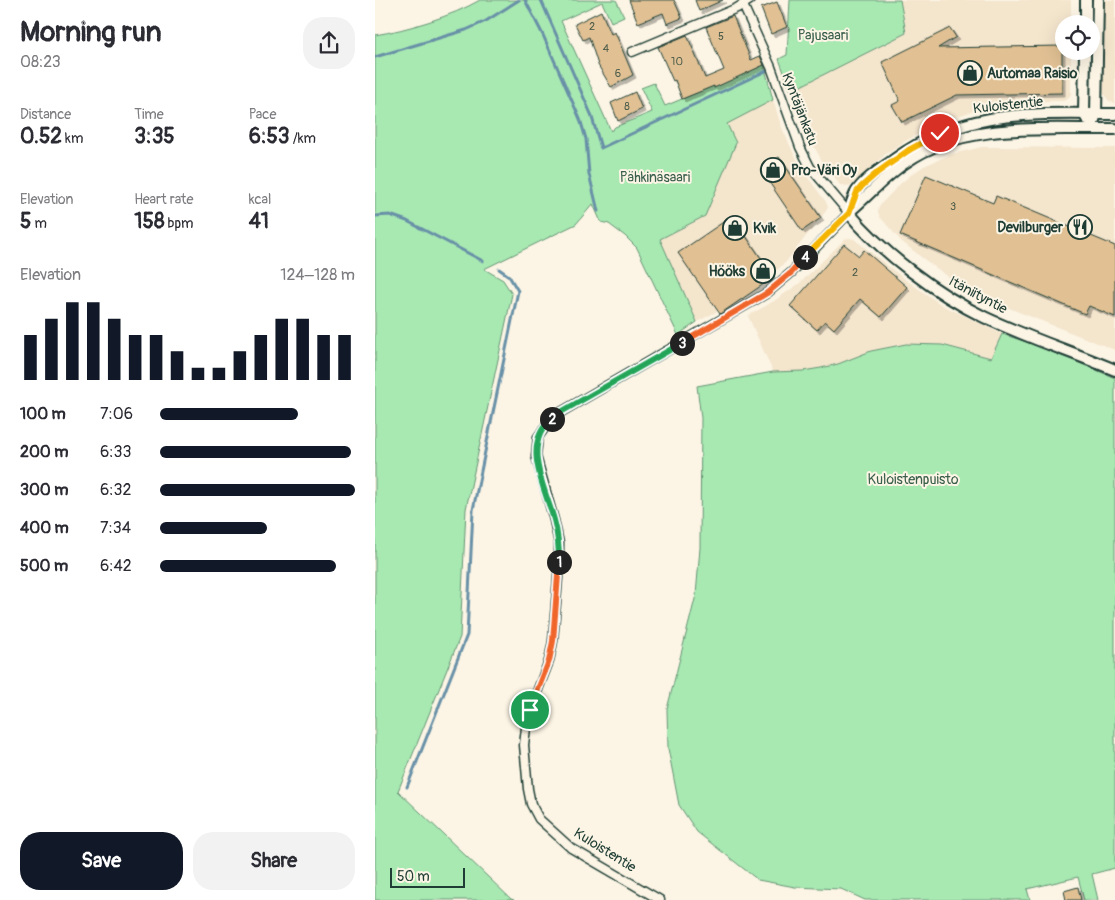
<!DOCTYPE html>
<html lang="en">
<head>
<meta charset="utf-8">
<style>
  :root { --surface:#fff; --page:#f2f2f3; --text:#2b2b33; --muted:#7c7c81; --accent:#111827 }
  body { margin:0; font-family:Pangolin,sans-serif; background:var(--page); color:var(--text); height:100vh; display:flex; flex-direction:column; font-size:19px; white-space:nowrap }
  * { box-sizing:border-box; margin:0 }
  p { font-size:16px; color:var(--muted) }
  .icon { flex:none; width:28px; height:28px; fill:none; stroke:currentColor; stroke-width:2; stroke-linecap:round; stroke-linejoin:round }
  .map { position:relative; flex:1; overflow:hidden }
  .details { display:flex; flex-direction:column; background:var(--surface); width:375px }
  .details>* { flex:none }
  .controls { position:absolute; left:680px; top:15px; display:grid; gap:10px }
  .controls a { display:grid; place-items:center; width:45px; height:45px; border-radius:50%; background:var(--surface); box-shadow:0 5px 20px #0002; font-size:25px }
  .scale { position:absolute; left:15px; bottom:12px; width:75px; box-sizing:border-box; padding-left:5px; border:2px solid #1f3d34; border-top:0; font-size:14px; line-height:18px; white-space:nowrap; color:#1f3d34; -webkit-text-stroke:4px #fcf5e5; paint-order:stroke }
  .pin { position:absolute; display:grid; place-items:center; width:42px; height:42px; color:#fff; margin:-21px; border:2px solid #fff; border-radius:50%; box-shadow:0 1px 5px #0007 }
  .km { position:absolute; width:25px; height:25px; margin:-12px; border-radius:50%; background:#222; color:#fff; font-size:14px; line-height:25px; text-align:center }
  .round { display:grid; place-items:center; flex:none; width:52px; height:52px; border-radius:20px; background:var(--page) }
  .overview { display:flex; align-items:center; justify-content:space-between; height:85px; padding:0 20px }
  h1 { font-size:28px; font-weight:800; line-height:38px }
  .figures { display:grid; grid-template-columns:repeat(3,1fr); gap:8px; height:85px; padding:5px 20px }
  .figures div { display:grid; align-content:center }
  .figures b { font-size:21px; font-weight:800 }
  .figures small { font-size:14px; font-weight:400 }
  .figures p { font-size:14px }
  .chart { height:140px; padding:10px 20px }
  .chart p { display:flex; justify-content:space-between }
  .chart svg { width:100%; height:90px; margin-top:5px; stroke:var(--accent); stroke-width:6 }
  .button { display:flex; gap:10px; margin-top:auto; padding:10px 20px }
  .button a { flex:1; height:58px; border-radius:20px; background:var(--accent); color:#fff; font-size:20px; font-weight:800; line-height:58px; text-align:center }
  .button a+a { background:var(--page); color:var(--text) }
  ul { padding:0 20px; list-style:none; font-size:16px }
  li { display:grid; grid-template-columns:80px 60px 1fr; align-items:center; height:38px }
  li i { height:12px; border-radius:6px; background:var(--accent) }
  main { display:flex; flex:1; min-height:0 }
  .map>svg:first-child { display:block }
  .built { fill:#f4e5cd }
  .green { fill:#a8e9b2; stroke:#649373 }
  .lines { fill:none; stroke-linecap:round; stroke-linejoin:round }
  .stream { stroke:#6890a7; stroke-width:3 }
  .building { fill:#e1c194; stroke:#1f3d34; filter:url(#shadow) }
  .minor-casing { stroke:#1f3d34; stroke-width:11 }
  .tertiary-casing { stroke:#1f3d34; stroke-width:14 }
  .minor { stroke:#fcf5e5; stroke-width:8 }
  .tertiary { stroke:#fcf5e5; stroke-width:10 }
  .split-1-casing { stroke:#fff; stroke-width:10 }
  .split-2-casing { stroke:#fff; stroke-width:10 }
  .split-3-casing { stroke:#fff; stroke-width:10 }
  .split-4-casing { stroke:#fff; stroke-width:10 }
  .split-5-casing { stroke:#fff; stroke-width:10 }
  .split-6-casing { stroke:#fff; stroke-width:10 }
  .split-1 { stroke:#f0652b; stroke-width:6 }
  .split-2 { stroke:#22a559; stroke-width:6 }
  .split-3 { stroke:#22a559; stroke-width:6 }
  .split-4 { stroke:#f0652b; stroke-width:6 }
  .split-5 { stroke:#f5b400; stroke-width:6 }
  .split-6 { stroke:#f5b400; stroke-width:6 }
  .labels { text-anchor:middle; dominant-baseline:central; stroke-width:4; stroke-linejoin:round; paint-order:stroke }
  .number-label { font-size:11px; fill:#505e4c }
  .park-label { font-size:14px; fill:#3a5f4d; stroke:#fcf5e5 }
  .poi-label { font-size:14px; font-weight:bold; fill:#1f3d34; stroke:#fcf5e5; text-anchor:start }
  .street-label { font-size:14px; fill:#1f3d34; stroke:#fcf5e5 }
</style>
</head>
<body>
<main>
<section class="details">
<div class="overview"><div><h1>Morning run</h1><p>08:23</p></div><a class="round"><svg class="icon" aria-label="share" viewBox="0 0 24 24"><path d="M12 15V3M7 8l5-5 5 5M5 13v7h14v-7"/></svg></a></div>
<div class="figures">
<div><p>Distance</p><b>0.52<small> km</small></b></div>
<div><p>Time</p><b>3:35</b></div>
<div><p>Pace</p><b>6:53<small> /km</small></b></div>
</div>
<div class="figures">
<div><p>Elevation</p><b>5<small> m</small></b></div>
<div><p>Heart rate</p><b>158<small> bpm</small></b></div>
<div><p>kcal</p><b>41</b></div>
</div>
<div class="chart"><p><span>Elevation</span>124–128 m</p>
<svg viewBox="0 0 160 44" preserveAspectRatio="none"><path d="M5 44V22M15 44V14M25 44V6M35 44V6M45 44V14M55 44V22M65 44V22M75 44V30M85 44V38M95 44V38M105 44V30M115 44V22M125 44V14M135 44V14M145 44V22M155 44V22"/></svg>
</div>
<ul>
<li><b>100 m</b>7:06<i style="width:71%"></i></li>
<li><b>200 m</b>6:33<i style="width:98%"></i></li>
<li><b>300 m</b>6:32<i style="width:100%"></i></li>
<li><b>400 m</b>7:34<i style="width:55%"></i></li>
<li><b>500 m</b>6:42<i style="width:90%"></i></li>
</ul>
<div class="button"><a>Save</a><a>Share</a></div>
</section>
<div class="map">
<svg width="740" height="900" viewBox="0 0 740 900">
  <defs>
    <filter id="shadow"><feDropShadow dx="3" dy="3" stdDeviation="0" flood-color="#0004"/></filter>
  </defs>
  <rect width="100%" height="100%" fill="#fcf5e5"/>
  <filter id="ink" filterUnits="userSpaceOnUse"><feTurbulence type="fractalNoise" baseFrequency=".02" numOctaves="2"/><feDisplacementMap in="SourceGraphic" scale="10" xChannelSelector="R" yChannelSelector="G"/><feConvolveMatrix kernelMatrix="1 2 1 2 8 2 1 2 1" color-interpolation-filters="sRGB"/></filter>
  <g filter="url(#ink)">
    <g class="built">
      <polygon points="525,0 696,0 696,24 689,24 689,51 696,51 696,94 693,99 688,101 634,102 592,113 571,120 532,140 513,152 475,186 465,185 447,161 435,139 416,91 531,33"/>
      <polygon points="729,0 740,0 740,103 734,101 727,92"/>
      <polygon points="398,100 407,128 419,154 434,179 451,202 453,207 451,211 410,263 385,284 358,303 322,322 285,239 330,216 351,124"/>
      <polygon points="607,147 740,148 740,350 629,306 602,293 575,278 550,260 526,241 505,217 503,212 504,206 525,184 537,174 549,166 577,154"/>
      <polygon points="474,238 479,239 531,280 567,305 627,334 616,358 567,345 531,344 496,351 463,364 446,368 428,371 398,372 373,316 399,301 425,283 470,239"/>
    </g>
    <g class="green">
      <path d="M105 0H241L249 16 236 22 227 2 186 21 236 131 240 127 277 112 266 88 279 83 290 106 389 65 398 100 352 124 361 143 330 216 285 239 322 322 303 335 262 248 250 236 234 224 226 222 218 204 201 224 109 269 128 280 137 294 91 509 85 637 23 791 136 899 139 900H0V35C31 30 78 16 105 0Z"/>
      <polygon points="415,0 525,0 531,33 416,91 404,59 412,55"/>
      <polygon points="627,334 664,346 740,378 740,868 717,874 723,900 709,900 703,877 652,889 655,900 490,900 466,889 420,887 383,880 322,832 304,805 293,748 292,709 321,595 325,548 326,418 322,386 398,372 428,371 446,368 463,364 496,351 531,344 567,345 616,358"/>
    </g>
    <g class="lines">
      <g class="stream">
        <polyline points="150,0 168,35 205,119 211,139 214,174 223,211"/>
        <polyline points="166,0 216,114 226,148 391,71"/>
        <polyline points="0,57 91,30 111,21 144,0"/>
        <polyline points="0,216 15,215 32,221 108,261"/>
        <polyline points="32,787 92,635 98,510 143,291 134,276 124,269"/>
      </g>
    </g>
    <g class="building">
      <polygon points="254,0 299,0 307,18 292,24 288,13 263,23"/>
      <polygon points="320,0 348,0 324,11"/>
      <polygon points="402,2 412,27 396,34 386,8"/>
      <polygon points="226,11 236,34 240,32 258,75 236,87 223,65 214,37 208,40 200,24"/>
      <polygon points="358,16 376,60 385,56 389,65 339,88 339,86 307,99 300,80 298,81 283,47 312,35 330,78 349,70 331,27"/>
      <polygon points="575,28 581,37 563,48 687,46 687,93 582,95 527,122 517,105 525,101 507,62"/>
      <polygon points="260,92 267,109 243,121 236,103"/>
      <polygon points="404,157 446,218 427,231 386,170"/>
      <polygon points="551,175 618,203 621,196 740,246 740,317 714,306 710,314 525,235"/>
      <polygon points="357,216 399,277 345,314 303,253"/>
      <polygon points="469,244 484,256 489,250 532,287 506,317 485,299 459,329 450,321 442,330 415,306"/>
      <polygon points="703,887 706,900 691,900 689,891"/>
    </g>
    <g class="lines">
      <defs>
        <g id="minor">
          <polyline points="257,52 362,8 375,0"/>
          <polyline points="285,900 196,848 164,819 156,804 153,789 149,745 151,728 155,710 174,661 178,641 184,565 184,543 179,520 161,456 163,437 174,422 186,412 392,293 417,272 474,213 435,167 425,147 396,67 368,5"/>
        </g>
        <g id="tertiary">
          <polyline points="711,24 711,0"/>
          <polyline points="710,51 709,114 712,119"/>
          <polyline points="716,129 721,114 723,0"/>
          <path d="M476 210C495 194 510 176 531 162 589 121 672 130 740 129"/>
          <path d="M474 213C507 253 562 294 609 317 651 337 697 352 740 370"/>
          <path d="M474 213C476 206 478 197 482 191 491 178 508 168 520 159 593 108 655 114 740 114"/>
        </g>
      </defs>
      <use href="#minor" class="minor-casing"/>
      <use href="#tertiary" class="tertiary-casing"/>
      <use href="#minor" class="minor"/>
      <use href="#tertiary" class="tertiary"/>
    </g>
  </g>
  <g class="lines" filter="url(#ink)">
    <defs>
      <polyline id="split-1" points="155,710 174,661 178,641 184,562"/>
      <path id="split-2" d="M177 419C145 444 171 490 179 520 183 534 184 548 184 562"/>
      <polyline id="split-3" points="177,419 186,412 307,343"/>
      <polyline id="split-4" points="307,343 392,293 417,272 430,257"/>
      <polyline id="split-5" points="430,257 474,213 482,192 487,186 503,172 534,150"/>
      <polyline id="split-6" points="534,150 565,133"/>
    </defs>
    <use href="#split-1" class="split-1-casing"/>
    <use href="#split-2" class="split-2-casing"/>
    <use href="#split-3" class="split-3-casing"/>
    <use href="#split-4" class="split-4-casing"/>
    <use href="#split-5" class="split-5-casing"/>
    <use href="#split-6" class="split-6-casing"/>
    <use href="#split-1" class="split-1"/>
    <use href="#split-2" class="split-2"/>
    <use href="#split-3" class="split-3"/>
    <use href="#split-4" class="split-4"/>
    <use href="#split-5" class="split-5"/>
    <use href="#split-6" class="split-6"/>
  </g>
  <defs>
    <symbol id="shop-ring" viewBox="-11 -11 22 22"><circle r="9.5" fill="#fcf5e5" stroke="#1f3d34" stroke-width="1.5"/><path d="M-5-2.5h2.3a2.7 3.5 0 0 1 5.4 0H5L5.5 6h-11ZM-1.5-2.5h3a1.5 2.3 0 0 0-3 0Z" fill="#1f3d34"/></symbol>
    <symbol id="restaurant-ring" viewBox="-11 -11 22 22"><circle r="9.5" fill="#fcf5e5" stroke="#1f3d34" stroke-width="1.5"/><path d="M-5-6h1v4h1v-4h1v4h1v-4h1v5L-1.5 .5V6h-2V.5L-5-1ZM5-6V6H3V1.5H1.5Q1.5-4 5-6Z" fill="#1f3d34"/></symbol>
  </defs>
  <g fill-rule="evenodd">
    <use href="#shop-ring" x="581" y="59" width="28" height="28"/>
    <use href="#shop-ring" x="384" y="156" width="28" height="28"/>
    <use href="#restaurant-ring" x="691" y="213" width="28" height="28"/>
    <use href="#shop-ring" x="346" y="214" width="28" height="28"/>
    <use href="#shop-ring" x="374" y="257" width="28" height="28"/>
  </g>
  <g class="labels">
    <g class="number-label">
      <text x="217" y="26">2</text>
      <text x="346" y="36">5</text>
      <text x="231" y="48">4</text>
      <text x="302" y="61">10</text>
      <text x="243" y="73">6</text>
      <text x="252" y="106">8</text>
      <text x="578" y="206">3</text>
      <text x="480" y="272">2</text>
    </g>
    <g class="park-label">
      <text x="448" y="35">Pajusaari</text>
      <text x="280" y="177">Pähkinäsaari</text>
      <text x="538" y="479">Kuloistenpuisto</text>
    </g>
    <g class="poi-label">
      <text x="612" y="73">Automaa Raisio</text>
      <text x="416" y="170">Pro-Väri Oy</text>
      <text x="688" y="227" text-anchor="end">Devilburger</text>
      <text x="378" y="228">Kvik</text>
      <text x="370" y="271" text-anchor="end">Hööks</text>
    </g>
    <g class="street-label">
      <text transform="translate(633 105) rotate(-6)">Kuloistentie</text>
      <text transform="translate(425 109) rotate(69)">Kyntäjänkatu</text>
      <text transform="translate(603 295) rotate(28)">Itäniityntie</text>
      <text transform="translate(230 850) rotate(32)">Kuloistentie</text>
    </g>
  </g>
</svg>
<div class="controls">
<a><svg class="icon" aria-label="locate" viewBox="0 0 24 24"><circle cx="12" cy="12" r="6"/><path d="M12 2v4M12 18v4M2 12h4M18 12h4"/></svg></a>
</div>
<div class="scale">50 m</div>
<div class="pin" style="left:155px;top:710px;background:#1e9e55"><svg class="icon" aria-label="arrive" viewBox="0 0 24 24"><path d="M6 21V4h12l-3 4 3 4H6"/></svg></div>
<div class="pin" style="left:565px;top:133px;background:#d93025"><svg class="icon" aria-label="check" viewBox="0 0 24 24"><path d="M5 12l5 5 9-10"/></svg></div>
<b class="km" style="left:184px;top:562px">1</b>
<b class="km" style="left:177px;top:419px">2</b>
<b class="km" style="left:307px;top:343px">3</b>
<b class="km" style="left:430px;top:257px">4</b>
</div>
</main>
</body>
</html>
